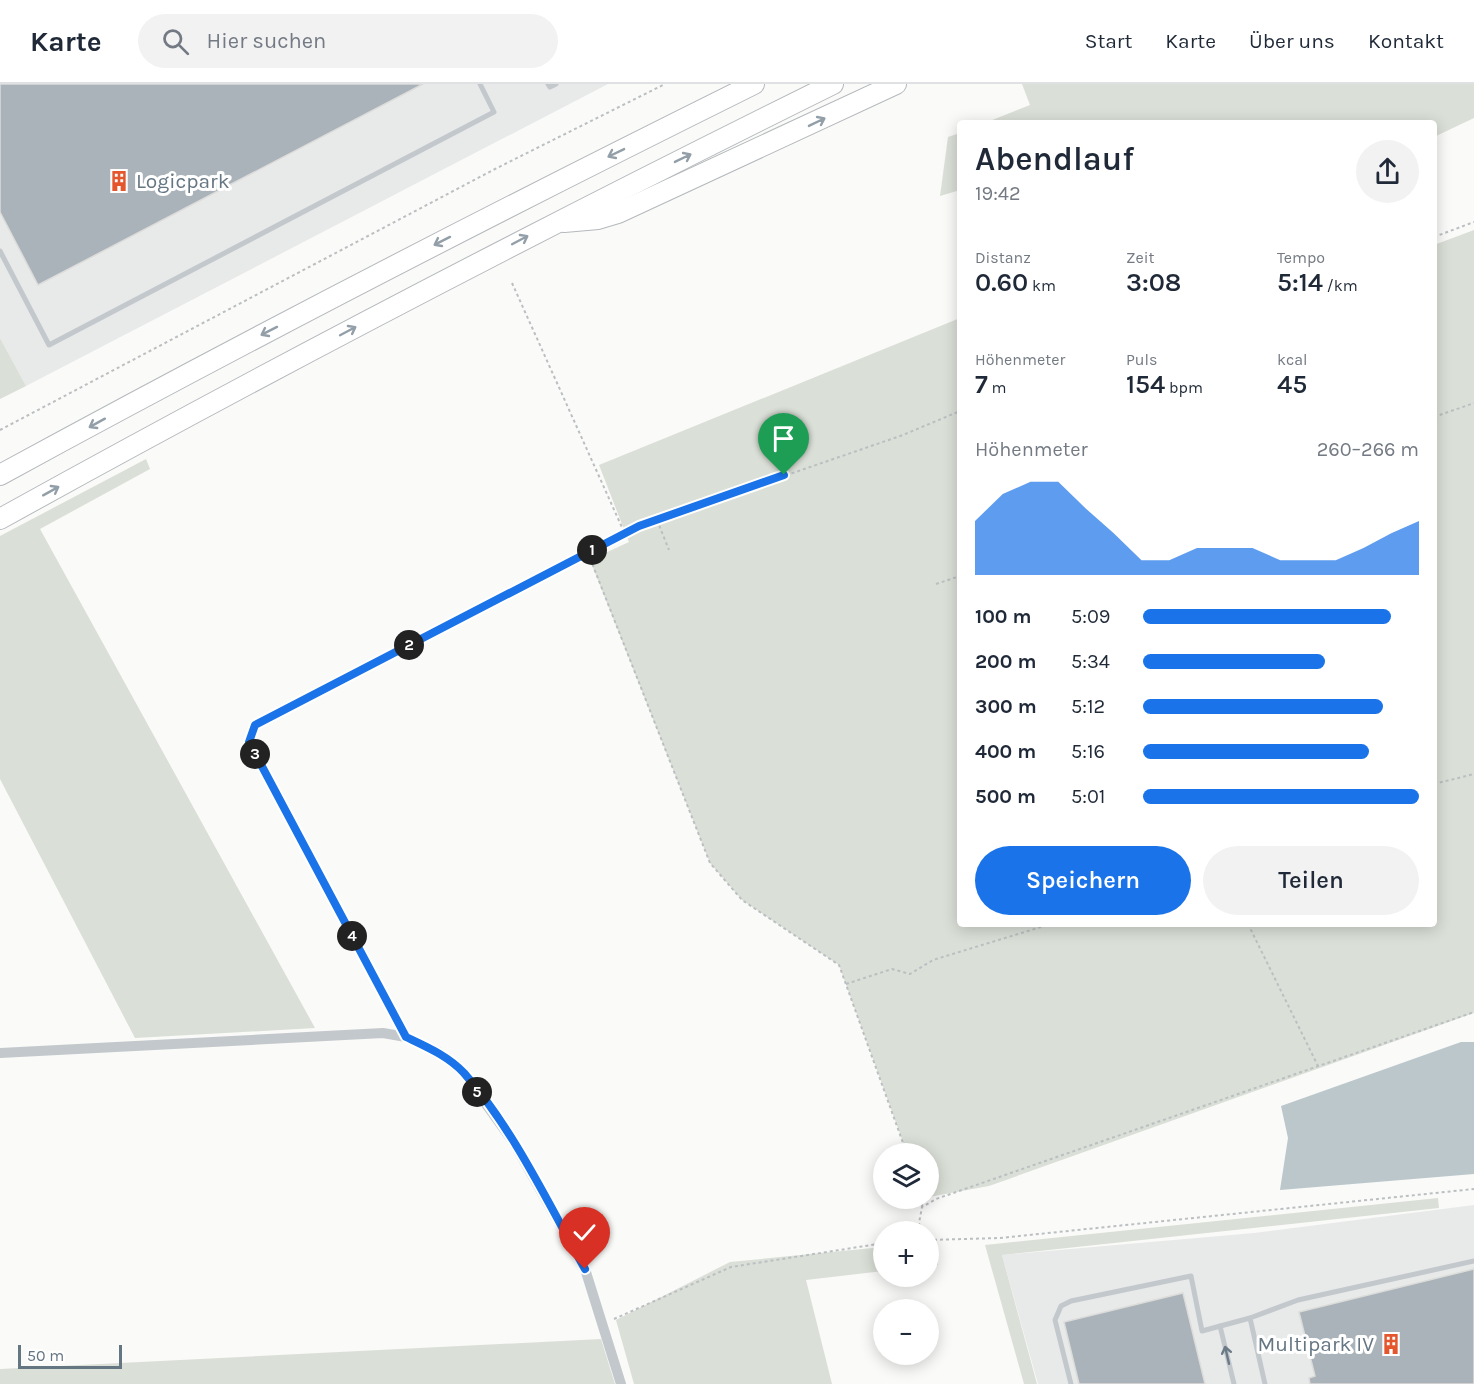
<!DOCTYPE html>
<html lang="de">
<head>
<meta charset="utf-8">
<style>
  :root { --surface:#fff; --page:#f2f2f3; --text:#1f2937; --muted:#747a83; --line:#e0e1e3; --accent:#1a73e8 }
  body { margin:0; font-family:Karla,sans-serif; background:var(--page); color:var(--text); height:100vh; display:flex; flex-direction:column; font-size:22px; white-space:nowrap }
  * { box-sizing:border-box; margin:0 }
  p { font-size:20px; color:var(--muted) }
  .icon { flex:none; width:33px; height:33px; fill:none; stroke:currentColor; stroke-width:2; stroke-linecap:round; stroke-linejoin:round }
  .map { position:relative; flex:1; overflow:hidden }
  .sheet { position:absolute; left:957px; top:36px; width:480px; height:807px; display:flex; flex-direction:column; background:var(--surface); border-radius:6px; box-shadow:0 3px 15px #0003 }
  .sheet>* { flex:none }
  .tools { position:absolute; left:873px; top:1059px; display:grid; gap:12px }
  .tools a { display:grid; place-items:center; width:66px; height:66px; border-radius:50%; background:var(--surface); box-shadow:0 3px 15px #0003; font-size:30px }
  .scale { position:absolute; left:18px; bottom:15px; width:104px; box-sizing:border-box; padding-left:6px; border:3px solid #657683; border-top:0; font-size:16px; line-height:21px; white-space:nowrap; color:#657683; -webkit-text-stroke:4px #fff; paint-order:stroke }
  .pin { position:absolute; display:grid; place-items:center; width:51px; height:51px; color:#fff; margin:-62px -26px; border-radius:50% 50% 50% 0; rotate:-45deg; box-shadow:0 0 6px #0007 }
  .pin .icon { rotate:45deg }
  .km { position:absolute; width:30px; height:30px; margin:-15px; border-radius:50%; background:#222; color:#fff; font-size:16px; line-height:30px; text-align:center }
  .round { display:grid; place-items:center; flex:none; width:63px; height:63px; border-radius:32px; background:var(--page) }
  .head { display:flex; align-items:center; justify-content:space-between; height:102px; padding:0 18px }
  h1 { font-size:33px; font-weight:600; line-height:45px }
  .stats { display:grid; grid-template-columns:repeat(3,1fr); gap:9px; height:102px; padding:6px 18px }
  .stats div { display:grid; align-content:center }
  .stats b { font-size:26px; font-weight:600 }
  .stats small { font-size:16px; font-weight:400 }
  .stats p { font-size:16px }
  .chart { height:168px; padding:12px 18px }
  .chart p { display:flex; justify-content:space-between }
  .chart svg { width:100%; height:108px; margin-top:6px; fill:var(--accent); opacity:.7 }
  .cta { display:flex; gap:12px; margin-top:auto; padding:12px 18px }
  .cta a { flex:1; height:69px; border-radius:36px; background:var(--accent); color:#fff; font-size:24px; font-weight:600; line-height:69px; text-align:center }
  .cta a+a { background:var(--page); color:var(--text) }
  ul { padding:0 18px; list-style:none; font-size:20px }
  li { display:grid; grid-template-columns:96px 72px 1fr; align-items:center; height:45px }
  li i { height:15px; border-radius:8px; background:var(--accent) }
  header { display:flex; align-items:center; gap:36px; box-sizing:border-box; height:84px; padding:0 30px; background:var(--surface); border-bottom:2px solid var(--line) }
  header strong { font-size:28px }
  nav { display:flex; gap:33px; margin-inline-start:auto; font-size:21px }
  .search { width:420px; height:54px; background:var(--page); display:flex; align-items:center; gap:15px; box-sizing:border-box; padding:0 21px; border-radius:33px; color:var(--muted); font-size:22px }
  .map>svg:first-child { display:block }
  .built { fill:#e8e9e9 }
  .green { fill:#dadfd7 }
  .water { fill:#bbc7cb }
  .building { fill:#aab3b9; stroke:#dcdcda; stroke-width:1.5 }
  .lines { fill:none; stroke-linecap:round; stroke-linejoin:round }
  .motorway-casing { stroke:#b4b9bd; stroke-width:22 }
  .path { stroke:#bbbfc2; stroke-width:2; stroke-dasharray:3 3; stroke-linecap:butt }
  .service { stroke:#c3c8cc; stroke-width:5 }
  .minor { stroke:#c3c8cc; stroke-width:10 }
  .motorway { stroke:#fff; stroke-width:20 }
  .oneway { stroke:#939fa8 }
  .oneway2 { stroke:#6a7a87 }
  .route-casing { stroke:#fff; stroke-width:12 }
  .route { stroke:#1a73e8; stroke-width:8 }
  .labels { text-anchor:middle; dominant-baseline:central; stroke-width:6; stroke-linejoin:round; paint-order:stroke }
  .poi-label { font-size:21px; fill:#657683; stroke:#fff; text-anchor:start }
</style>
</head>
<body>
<header>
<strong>Karte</strong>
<div class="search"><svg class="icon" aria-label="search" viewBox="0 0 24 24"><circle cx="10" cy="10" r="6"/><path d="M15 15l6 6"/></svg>Hier suchen</div>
<nav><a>Start</a><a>Karte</a><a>Über uns</a><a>Kontakt</a></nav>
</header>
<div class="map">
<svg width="1474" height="1300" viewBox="0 0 1474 1300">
  <rect width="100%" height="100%" fill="#fafaf8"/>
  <g class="built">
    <polygon points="0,0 608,0 26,302 0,254"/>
    <polygon points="1474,1121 1474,1300 1038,1300 1002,1171 1254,1149"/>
  </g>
  <g class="green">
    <polygon points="1022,0 1474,0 1474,34 1434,53 1434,39 985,39 1030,21"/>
    <polygon points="960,49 960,106 940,112 948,53"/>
    <polygon points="1474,146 1474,929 989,1102 929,1113 928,1070 907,1069 839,881 742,816 710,779 590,476 629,458 599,381 960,234 960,840 1434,840 1434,161"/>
    <polygon points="0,254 26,302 0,315"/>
    <polygon points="146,375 150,385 40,445 315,944 135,954 0,695 0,452"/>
    <polygon points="1438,1114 1439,1124 1002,1171 1037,1300 1024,1300 985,1161"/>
    <polygon points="932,1158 938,1181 929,1182 929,1159"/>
    <polygon points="883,1163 883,1187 806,1196 832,1300 634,1300 616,1236 730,1178"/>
    <polygon points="601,1255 615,1300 0,1300 0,1285"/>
  </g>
  <polygon class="water" points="1461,958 1474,958 1474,1090 1280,1106 1288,1054 1281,1022"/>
  <g class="building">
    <polygon points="0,0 423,0 38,201 0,128"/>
    <polygon points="1474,1185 1474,1300 1310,1300 1309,1294 1315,1292 1299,1228"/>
    <polygon points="1183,1209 1205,1300 1079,1300 1064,1238"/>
  </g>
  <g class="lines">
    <defs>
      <g id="motorway">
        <polyline points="564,138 598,135 618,129 896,0"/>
        <path d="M0 391C249 255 500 126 754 0"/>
        <path d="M0 435C274 283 552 139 833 0"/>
      </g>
    </defs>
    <use href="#motorway" class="motorway-casing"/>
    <g class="path">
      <polyline points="1434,153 1474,138"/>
      <polyline points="512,199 625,450"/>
      <polyline points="1434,333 1474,319"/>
      <polyline points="0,346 495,85 665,0"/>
      <polyline points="657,436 669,466"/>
      <polyline points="588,469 710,779 742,816 839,881 907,1070"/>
      <polyline points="936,500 960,492"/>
      <polyline points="1434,700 1474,690"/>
      <polyline points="1095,840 1097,840"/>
      <polyline points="1248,840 1318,982"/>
      <polyline points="846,900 892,885 910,890 933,876 1051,840"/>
      <polyline points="398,939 249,659 255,641 639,442 903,351 960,327"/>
      <polyline points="922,1123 923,1114"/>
      <polyline points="921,1148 919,1139 922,1123 936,1115 1474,928"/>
      <polyline points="928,1156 1000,1154 1474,1105"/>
      <polyline points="614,1235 731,1183 884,1159"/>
    </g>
    <g class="service">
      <polyline points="548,0 550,3 556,0"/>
      <polyline points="0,167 49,261 494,28 480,0"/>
      <polyline points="1220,1242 1234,1300"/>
      <polyline points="1071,1300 1055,1236 1061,1222 1071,1217 1191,1192 1202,1247 1250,1234"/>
      <polyline points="1265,1300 1250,1234 1298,1216 1474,1177"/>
    </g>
    <polyline class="minor" points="0,969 383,949 406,953 438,968 463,988 514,1059 585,1185 621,1300"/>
    <use href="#motorway" class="motorway"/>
  </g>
  <defs><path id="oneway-shaft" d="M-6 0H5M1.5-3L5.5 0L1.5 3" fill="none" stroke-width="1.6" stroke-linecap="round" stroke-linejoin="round" transform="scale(1.5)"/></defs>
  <g class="oneway">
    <use href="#oneway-shaft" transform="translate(817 38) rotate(-26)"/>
    <use href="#oneway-shaft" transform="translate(616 69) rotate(154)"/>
    <use href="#oneway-shaft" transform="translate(683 74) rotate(-26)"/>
    <use href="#oneway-shaft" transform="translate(520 156) rotate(-28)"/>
    <use href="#oneway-shaft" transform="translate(442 157) rotate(153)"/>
    <use href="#oneway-shaft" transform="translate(269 247) rotate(153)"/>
    <use href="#oneway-shaft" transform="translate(348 247) rotate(-28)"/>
    <use href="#oneway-shaft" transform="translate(97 339) rotate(151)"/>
    <use href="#oneway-shaft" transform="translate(51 407) rotate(-29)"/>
  </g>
  <use class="oneway2" href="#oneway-shaft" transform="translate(1227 1271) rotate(-103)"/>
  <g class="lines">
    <defs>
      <path id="route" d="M585 1185C548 1119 514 1046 464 989 448 972 427 963 406 953L249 658 255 641 639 442 784 391"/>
    </defs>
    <use href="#route" class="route-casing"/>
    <use href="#route" class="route"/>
  </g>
  <defs>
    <symbol id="building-bare" viewBox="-9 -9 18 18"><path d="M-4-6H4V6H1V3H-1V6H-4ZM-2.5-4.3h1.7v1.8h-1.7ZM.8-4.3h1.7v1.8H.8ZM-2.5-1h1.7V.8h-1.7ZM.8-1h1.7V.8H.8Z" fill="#e4572e" stroke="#fff" stroke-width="2.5" paint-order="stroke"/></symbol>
  </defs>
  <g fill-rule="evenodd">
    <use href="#building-bare" x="104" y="82" width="30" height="30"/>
    <use href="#building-bare" x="1376" y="1245" width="30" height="30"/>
  </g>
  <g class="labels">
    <g class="poi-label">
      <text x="136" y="97">Logicpark</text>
      <text x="1374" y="1260" text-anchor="end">Multipark IV</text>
    </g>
  </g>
</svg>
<div class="tools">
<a><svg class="icon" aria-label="layers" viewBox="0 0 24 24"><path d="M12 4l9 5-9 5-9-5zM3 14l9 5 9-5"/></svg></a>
<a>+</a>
<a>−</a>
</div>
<div class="scale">50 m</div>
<div class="pin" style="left:784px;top:391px;background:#1e9e55"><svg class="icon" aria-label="arrive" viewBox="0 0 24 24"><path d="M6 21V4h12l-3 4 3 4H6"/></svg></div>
<div class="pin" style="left:585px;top:1185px;background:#d93025"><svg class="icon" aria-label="check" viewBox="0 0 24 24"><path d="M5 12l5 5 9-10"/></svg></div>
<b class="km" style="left:592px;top:466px">1</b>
<b class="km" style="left:409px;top:561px">2</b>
<b class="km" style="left:255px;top:670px">3</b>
<b class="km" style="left:352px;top:852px">4</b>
<b class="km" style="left:477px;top:1008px">5</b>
<section class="sheet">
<div class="head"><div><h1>Abendlauf</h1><p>19:42</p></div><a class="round"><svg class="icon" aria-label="share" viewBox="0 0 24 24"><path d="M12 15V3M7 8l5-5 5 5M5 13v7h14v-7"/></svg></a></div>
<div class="stats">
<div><p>Distanz</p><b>0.60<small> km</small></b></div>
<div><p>Zeit</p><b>3:08</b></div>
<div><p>Tempo</p><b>5:14<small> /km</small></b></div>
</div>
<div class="stats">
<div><p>Höhenmeter</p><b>7<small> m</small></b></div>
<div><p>Puls</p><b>154<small> bpm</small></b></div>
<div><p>kcal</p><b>45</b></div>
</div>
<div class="chart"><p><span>Höhenmeter</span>260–266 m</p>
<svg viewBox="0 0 160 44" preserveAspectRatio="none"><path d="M0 44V22L10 11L20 6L30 6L40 17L50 27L60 38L70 38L80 33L90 33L100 33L110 38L120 38L130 38L140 33L150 27L160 22V44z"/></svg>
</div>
<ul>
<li><b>100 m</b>5:09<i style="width:90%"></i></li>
<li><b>200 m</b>5:34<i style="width:66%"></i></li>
<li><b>300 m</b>5:12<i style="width:87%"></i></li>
<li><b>400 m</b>5:16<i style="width:82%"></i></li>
<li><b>500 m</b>5:01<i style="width:100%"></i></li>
</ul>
<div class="cta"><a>Speichern</a><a>Teilen</a></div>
</section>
</div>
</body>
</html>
